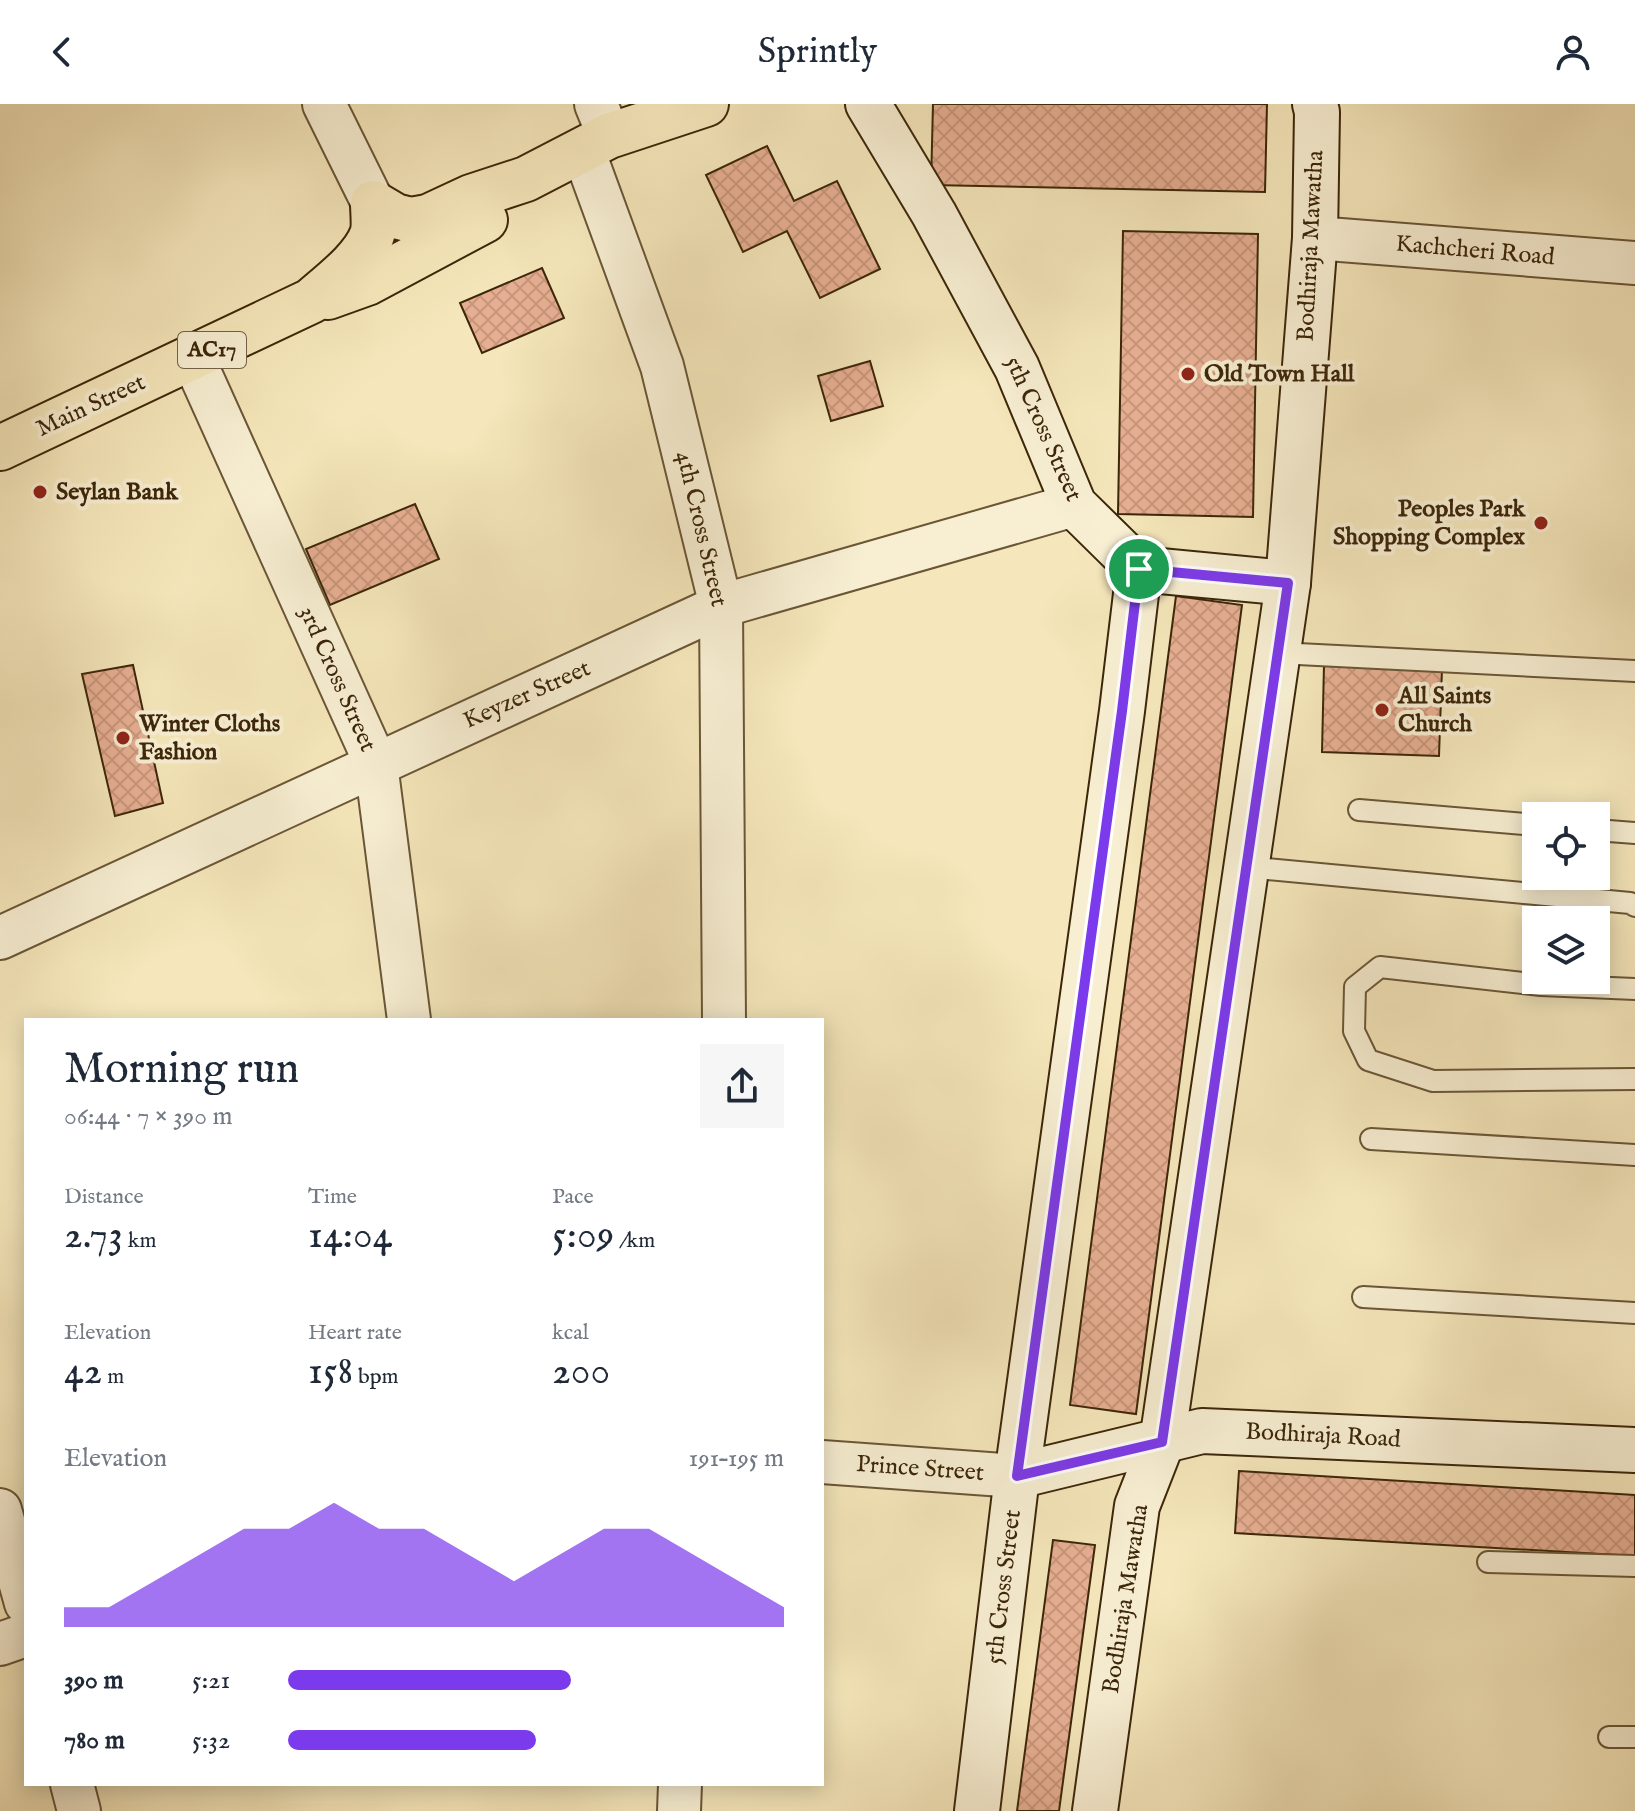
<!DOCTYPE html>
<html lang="en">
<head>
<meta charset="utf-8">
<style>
  :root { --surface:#fff; --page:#f6f6f7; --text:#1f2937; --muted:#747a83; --accent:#7c3aed }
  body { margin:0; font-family:"IM FELL English",serif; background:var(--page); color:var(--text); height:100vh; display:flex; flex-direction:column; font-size:30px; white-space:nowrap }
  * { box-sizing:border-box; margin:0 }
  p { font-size:26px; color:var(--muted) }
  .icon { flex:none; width:44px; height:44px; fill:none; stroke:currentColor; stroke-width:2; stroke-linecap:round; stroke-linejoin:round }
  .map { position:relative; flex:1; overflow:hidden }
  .panel { position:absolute; left:24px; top:914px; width:800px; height:768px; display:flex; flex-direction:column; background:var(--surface); border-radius:0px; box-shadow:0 4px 20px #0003 }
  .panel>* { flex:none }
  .buttons { position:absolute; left:1522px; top:698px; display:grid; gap:16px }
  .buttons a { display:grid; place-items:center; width:88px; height:88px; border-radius:0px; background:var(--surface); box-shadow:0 4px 20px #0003; font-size:40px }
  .pin { position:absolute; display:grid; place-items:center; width:68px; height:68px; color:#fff; margin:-34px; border:4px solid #fff; border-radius:50%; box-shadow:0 2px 8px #0007 }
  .round { display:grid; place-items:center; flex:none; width:84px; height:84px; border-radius:0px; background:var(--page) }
  .summary { display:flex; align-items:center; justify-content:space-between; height:136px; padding:0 40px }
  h1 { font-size:44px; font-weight:600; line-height:60px }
  .figures { display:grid; grid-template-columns:repeat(3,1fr); gap:12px; height:136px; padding:8px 40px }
  .figures div { display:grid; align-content:center }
  .figures b { font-size:40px; font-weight:600 }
  .figures small { font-size:22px; font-weight:400 }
  .figures p { font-size:22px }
  .chart { height:224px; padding:16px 40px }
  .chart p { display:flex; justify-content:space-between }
  .chart svg { width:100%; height:144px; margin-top:8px; fill:var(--accent); opacity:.7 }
  ul { padding:0 40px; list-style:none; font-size:26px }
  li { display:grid; grid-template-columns:128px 96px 1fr; align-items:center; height:60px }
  li i { height:20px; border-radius:10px; background:var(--accent) }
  header { display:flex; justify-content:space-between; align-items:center; height:104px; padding:0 40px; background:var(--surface); font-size:36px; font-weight:600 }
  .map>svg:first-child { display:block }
  .building { fill:url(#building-cross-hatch); stroke:#3c2609; stroke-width:2 }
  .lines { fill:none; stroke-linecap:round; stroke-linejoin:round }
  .lane-casing { stroke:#6a5636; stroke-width:24 }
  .street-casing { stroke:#6a5636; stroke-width:46 }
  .secondary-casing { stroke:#3c2609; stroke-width:48 }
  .primary-casing { stroke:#3c2609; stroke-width:48 }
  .lane { stroke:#f8efd3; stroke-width:20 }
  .street { stroke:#f8efd3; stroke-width:42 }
  .secondary { stroke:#f8efd3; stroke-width:44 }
  .primary { stroke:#f5e7bb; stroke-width:44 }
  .route-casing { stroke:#fff; stroke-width:16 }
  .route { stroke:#7c3aed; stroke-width:10 }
  .poi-dot { fill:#8f2418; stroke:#f8efd3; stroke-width:3 }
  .labels { text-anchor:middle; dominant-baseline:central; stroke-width:8; stroke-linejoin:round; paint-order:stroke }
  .shield { fill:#f8efd3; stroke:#746246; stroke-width:2 }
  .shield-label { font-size:22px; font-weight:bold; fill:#3c2609 }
  .street-label { font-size:24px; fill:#3c2609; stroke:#f8efd3 }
  .poi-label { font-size:24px; font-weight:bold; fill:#3c2609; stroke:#f8efd3; text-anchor:start }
</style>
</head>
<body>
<header><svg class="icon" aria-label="back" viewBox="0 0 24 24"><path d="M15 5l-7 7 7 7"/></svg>Sprintly<svg class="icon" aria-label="person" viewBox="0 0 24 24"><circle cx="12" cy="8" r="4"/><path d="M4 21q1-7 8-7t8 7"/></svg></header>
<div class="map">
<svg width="1635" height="1707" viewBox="0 0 1635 1707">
  <defs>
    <pattern id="building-cross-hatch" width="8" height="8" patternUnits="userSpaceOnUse" patternTransform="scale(2)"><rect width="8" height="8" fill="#e7af92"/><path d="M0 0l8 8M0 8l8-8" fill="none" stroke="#c7967d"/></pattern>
  </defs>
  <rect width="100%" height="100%" fill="#f5e7bb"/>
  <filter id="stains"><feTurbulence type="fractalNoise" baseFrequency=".0025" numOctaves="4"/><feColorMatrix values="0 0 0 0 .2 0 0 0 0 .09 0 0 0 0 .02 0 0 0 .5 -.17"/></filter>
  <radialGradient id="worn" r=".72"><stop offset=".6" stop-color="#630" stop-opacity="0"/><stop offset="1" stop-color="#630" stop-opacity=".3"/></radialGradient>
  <g class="building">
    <polygon points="933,0 1267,0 1265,88 931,81"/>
    <polygon points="767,42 794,97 837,77 880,165 820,194 787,127 743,148 706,71"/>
    <polygon points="1123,127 1258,130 1253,413 1118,410"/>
    <polygon points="542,164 564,214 482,249 460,199"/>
    <polygon points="870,257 883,302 831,317 818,272"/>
    <polygon points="415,400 439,455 330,501 306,445"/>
    <polygon points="1176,492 1242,501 1136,1310 1070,1301"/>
    <polygon points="133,561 163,699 115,712 82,570"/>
    <polygon points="1324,561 1442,565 1439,652 1322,648"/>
    <polygon points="1239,1367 1635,1391 1635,1452 1235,1429"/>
    <polygon points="1053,1436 1095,1441 1059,1707 1017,1707"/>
  </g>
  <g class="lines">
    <defs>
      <g id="lane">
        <polyline points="1278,549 1635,567"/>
        <polyline points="1359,706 1536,721"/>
        <polyline points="1596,726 1635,729"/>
        <polyline points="1246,763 1630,799 1635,802"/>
        <polyline points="1635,885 1541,881 1380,863 1355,883 1354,927 1368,956 1433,977 1635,975"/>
        <polyline points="1371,1035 1635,1051"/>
        <polyline points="1363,1193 1635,1209"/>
        <polyline points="1488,1458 1635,1462"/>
        <polyline points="1609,1633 1635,1633"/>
      </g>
      <g id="street">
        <polyline points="324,0 373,99"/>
        <polyline points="596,0 609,32"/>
        <polyline points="583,46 662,262 721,502 724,916"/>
        <polyline points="1315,134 1635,159"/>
        <polyline points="193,254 376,660 409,916"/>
        <polyline points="0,834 721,502 1074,401"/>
        <polyline points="822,1358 1017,1372"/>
        <polyline points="0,1406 26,1499"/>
        <polyline points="0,1540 26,1531"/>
        <polyline points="72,1680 79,1707"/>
        <polyline points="679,1707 680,1680"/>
      </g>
      <g id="secondary">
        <polyline points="868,0 934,110 1017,264 1074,401 1139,465"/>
        <polyline points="1139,465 1288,479"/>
        <polyline points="1017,1372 1202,1327 1635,1346"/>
        <polyline points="977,1707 1017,1372 1122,607 1139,465"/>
        <polyline points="1095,1707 1137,1402 1162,1338 1288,479 1315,134 1317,8 1315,0"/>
      </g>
      <g id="primary">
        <polyline points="328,193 367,179 485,116"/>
        <path d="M0 344 311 197C330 180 363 156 372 131 375 123 373 109 373 99L395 112 411 116 428 113 471 93 526 75 609 32 706 0"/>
      </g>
    </defs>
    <use href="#lane" class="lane-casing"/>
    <use href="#street" class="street-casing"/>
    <use href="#secondary" class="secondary-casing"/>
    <use href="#primary" class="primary-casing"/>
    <use href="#lane" class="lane"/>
    <use href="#street" class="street"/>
    <use href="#secondary" class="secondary"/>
    <use href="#primary" class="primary"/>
  </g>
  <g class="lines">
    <defs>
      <polygon id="route" points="1139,465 1288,479 1162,1338 1017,1372 1122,607"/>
    </defs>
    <use href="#route" class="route-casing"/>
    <use href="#route" class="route"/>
  </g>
  <g class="poi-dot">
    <circle cx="1188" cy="270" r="8"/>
    <circle cx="40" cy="388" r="8"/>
    <circle cx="1541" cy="419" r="8"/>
    <circle cx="1382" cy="606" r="8"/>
    <circle cx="123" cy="634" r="8"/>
  </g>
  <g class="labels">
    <rect class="shield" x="178" y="228" width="68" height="36" rx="6"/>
    <g class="shield-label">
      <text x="212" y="246">AC17</text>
    </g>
    <g class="street-label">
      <text transform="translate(1311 142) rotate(-87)">Bodhiraja Mawatha</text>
      <text transform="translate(1475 147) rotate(5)">Kachcheri Road</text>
      <text transform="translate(91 302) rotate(-25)">Main Street</text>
      <text transform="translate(1043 325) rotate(66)">5th Cross Street</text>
      <text transform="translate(701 425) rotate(77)">4th Cross Street</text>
      <text transform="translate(337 575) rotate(66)">3rd Cross Street</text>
      <text transform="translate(527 591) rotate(-24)">Keyzer Street</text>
      <text transform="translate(1323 1332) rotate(3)">Bodhiraja Road</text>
      <text transform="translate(920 1365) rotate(4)">Prince Street</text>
      <text transform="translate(1004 1483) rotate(-83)">5th Cross Street</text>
      <text transform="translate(1126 1495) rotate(-81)">Bodhiraja Mawatha</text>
    </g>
    <g class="poi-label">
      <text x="1204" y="270">Old Town Hall</text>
      <text x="56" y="388">Seylan Bank</text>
      <text x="1525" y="405" text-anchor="end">Peoples Park<tspan x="1525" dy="28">Shopping Complex</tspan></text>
      <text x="1398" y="592">All Saints<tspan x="1398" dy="28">Church</tspan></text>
      <text x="139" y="620">Winter Cloths<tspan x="139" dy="28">Fashion</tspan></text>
    </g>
  </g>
  <rect width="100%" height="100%" filter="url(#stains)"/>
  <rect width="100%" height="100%" fill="url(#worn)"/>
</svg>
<div class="buttons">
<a><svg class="icon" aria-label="locate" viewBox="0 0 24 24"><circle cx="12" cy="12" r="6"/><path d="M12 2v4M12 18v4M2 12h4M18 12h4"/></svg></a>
<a><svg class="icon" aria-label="layers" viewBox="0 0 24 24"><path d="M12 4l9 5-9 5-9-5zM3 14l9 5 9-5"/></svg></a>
</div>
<div class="pin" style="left:1139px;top:465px;background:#1e9e55"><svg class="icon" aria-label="arrive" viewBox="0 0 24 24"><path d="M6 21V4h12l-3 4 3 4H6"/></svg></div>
<section class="panel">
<div class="summary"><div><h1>Morning run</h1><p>06:44 · 7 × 390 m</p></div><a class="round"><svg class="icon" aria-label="share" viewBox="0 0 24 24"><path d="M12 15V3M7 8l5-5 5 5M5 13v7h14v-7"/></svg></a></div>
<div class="figures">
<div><p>Distance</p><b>2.73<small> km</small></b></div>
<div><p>Time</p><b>14:04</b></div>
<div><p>Pace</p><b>5:09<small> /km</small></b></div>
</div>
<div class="figures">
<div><p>Elevation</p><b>42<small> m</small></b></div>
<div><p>Heart rate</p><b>158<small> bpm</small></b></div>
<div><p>kcal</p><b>200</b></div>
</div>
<div class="chart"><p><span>Elevation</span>191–195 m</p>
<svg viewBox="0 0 160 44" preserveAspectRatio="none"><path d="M0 44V38L10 38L20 30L30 22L40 14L50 14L60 6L70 14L80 14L90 22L100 30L110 22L120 14L130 14L140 22L150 30L160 38V44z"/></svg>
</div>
<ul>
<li><b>390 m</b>5:21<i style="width:57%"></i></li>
<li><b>780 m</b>5:32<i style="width:50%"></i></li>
</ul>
</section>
</div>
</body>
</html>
